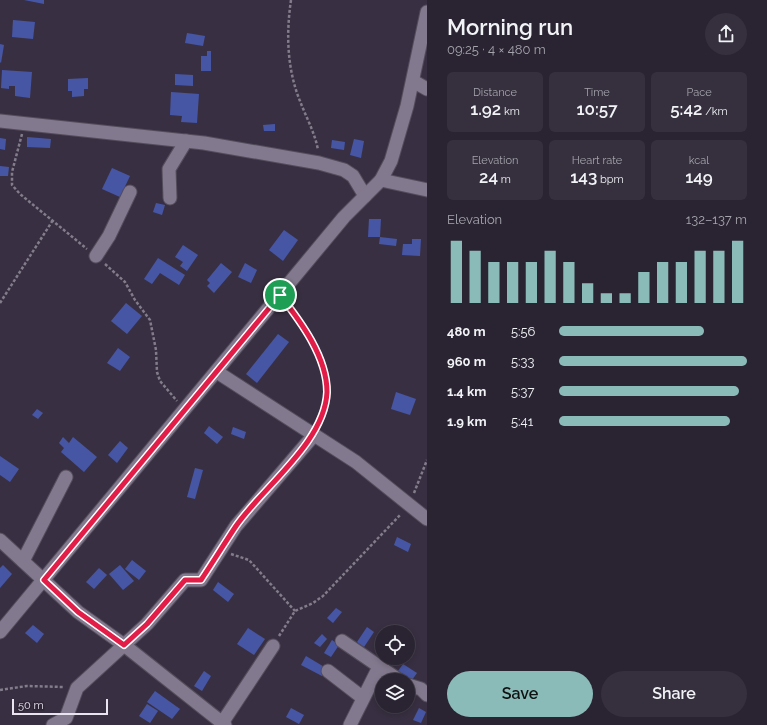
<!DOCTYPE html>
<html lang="en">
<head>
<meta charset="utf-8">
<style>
  :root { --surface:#2a2432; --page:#36303e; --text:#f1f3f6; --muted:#a5a4ac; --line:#46414d; --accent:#8bbbb9 }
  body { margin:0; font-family:Raleway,sans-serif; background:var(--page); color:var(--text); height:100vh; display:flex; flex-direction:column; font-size:15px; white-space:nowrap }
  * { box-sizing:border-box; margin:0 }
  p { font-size:13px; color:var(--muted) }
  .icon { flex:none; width:22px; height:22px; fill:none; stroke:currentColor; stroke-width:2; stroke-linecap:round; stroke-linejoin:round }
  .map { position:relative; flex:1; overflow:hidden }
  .drawer { display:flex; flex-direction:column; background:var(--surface); width:340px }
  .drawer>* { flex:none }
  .buttons { position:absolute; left:375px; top:625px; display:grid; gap:8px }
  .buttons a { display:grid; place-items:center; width:40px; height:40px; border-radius:50%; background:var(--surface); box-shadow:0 2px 6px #0003,0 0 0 1px var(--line); font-size:20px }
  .scale { position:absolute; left:12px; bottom:10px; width:96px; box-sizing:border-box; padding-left:4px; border:2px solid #e9e4f0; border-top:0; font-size:11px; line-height:14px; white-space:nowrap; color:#e9e4f0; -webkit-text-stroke:3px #2e2637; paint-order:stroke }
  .pin { position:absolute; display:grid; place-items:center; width:34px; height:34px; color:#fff; margin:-17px; border:2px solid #fff; border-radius:50%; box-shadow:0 1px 4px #0007 }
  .round { display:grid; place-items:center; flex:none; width:42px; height:42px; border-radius:21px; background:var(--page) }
  .head { display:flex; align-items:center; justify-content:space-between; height:68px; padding:0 20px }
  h1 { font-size:22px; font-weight:600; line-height:30px }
  .metrics { display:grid; grid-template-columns:repeat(3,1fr); gap:6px; height:68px; padding:4px 20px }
  .metrics div { display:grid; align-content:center; border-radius:6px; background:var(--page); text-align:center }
  .metrics b { font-size:17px; font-weight:600 }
  .metrics small { font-size:11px; font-weight:400 }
  .metrics p { font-size:11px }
  .chart { height:112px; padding:8px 20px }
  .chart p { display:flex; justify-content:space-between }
  .chart svg { width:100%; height:72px; margin-top:4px; stroke:var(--accent); stroke-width:6 }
  .action { display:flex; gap:8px; margin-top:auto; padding:8px 20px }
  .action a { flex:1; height:46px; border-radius:24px; background:var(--accent); color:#111; font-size:16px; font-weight:600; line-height:46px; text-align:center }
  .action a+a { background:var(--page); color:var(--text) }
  ul { padding:0 20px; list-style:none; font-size:13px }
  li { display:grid; grid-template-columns:64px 48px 1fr; align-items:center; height:30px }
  li i { height:10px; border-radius:5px; background:var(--accent) }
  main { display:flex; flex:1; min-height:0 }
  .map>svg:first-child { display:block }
  .building { fill:#4756a4 }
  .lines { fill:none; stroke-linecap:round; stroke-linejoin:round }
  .minor-casing { stroke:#544d5c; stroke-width:15 }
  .path { stroke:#827c8b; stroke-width:2.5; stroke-dasharray:3 2; stroke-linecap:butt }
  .minor { stroke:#83798e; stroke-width:13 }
  .route-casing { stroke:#fff; stroke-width:8 }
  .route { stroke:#e11d48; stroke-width:5 }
</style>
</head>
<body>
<main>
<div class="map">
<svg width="427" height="725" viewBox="0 0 427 725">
  <rect width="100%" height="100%" fill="#383042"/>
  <g class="building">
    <polygon points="24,0 44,0 44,4"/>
    <polygon points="13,20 35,22 33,39 12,37"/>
    <polygon points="187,33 205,36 203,46 185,43"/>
    <polygon points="0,44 4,45 1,63 0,62"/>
    <polygon points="207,51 211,51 211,71 201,71 201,56 207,56"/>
    <polygon points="2,70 32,72 30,98 15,96 15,86 9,86 9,89 1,88"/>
    <polygon points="175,74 193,75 193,86 175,85"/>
    <polygon points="88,78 88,89 84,89 84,96 72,97 72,91 68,91 68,79"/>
    <polygon points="171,92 199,94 197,123 181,122 182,116 170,115"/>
    <polygon points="275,124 275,131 264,131 263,125"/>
    <polygon points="27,137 51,139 50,148 27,147"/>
    <polygon points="0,138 6,139 5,150 0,149"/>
    <polygon points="354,139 364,141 361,158 350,155"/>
    <polygon points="332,140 345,142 344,150 331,148"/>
    <polygon points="0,166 9,167 8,176 0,176"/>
    <polygon points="112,168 130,176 120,197 102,189"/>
    <polygon points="156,203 165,205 162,215 153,212"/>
    <polygon points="369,219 381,219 380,237 368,237"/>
    <polygon points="284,230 298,240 283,261 269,250"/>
    <polygon points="380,237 397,239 396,246 379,244"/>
    <polygon points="412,239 421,239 420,256 402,255 403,244 412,244"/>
    <polygon points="183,245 198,255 187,271 180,266 183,262 175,257"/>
    <polygon points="158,258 185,275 179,285 160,273 152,284 144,279"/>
    <polygon points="221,263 232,272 214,293 207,286 210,283 207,280"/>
    <polygon points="245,263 257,270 251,283 238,277"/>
    <polygon points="126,303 142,316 127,334 111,321"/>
    <polygon points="278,334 289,342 257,383 246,374"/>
    <polygon points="118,348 130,357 120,371 107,363"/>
    <polygon points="396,392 416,399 410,415 391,409"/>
    <polygon points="37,409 43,413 38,419 32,415"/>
    <polygon points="209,426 223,437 217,444 204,433"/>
    <polygon points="233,427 246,432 244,439 231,434"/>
    <polygon points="63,437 69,443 73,437 97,457 84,472 61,452 64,448 59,443"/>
    <polygon points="120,441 128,448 117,463 108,455"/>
    <polygon points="0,456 19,469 10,482 0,475"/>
    <polygon points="195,468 203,470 195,499 187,497"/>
    <polygon points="397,537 411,544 408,552 394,545"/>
    <polygon points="132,560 146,571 139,580 125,569"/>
    <polygon points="3,565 12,574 0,588 0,568"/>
    <polygon points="120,565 134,581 123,590 109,574"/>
    <polygon points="99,568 107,575 94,589 86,582"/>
    <polygon points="218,582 234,594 228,602 213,590"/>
    <polygon points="336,608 342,612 333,623 327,618"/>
    <polygon points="33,625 44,634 37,643 25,633"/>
    <polygon points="367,627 374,632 364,647 357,642"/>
    <polygon points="385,627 392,632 382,632 382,637 380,636"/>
    <polygon points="248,628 265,639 254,655 237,644"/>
    <polygon points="322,634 327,639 320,647 314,643"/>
    <polygon points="332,640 339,645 331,657 324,653"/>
    <polygon points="306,656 326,668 322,676 301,665"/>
    <polygon points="403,664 417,673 412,680 398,671"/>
    <polygon points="204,671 211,676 202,691 194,686"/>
    <polygon points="155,691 180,709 172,719 147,702"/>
    <polygon points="147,704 158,711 150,723 139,716"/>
    <polygon points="291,708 304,715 299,724 286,717"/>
    <polygon points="419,708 426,712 421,723 413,720"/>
  </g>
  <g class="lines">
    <defs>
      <g id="minor">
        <polyline points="413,81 427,89"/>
        <polyline points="0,121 204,143 319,163 344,170 353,176 365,196"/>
        <polyline points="381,180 427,190"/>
        <polyline points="170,198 169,169 186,141"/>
        <polyline points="96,256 109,236 130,192"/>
        <polyline points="217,372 356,462 427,519"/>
        <polyline points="0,540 78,612 124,645 225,725"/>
        <polyline points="23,561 66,477"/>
        <polyline points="0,632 344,217 381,180 391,161 407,106 427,12"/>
        <polyline points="342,641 399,680"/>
        <polyline points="328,671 363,698"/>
        <polyline points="408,685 421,689 427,695"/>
        <polyline points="222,723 273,646"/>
        <polyline points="53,725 66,718 77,688 147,624 185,580 201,580 236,526 314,435"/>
        <polyline points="350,725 379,667"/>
      </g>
    </defs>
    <use href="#minor" class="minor-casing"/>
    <g class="path">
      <path d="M291 0C286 34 287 69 300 101 306 117 315 133 318 150"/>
      <polyline points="22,134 12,172 12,185 20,194 87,249"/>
      <polyline points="105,264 125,282 135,300 150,320 156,350 157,372 160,381 177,401"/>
      <polyline points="0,303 53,220"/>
      <path d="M287 303C305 327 328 361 327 393 326 403 321 413 318 423"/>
      <polyline points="414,493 427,460"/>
      <polyline points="231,554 249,560 295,611"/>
      <polyline points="279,636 295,611 313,603 323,596 401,514"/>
      <polyline points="0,690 27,686 64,687"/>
    </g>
    <use href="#minor" class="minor"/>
  </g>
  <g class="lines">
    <defs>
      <path id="route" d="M280 295C301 322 327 357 327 392 325 442 263 487 236 526 224 544 213 562 201 580H185L147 624 124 645 78 612 44 580Z"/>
    </defs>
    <use href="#route" class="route-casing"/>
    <use href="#route" class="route"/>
  </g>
</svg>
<div class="buttons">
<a><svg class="icon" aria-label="locate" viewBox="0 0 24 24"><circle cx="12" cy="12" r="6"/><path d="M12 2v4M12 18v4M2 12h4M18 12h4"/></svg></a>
<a><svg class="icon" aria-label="layers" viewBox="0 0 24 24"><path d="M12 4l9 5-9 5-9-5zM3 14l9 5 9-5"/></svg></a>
</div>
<div class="scale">50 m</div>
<div class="pin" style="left:280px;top:295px;background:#1e9e55"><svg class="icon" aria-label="arrive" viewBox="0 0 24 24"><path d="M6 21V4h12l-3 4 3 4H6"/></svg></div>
</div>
<section class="drawer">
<div class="head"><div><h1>Morning run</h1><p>09:25 · 4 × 480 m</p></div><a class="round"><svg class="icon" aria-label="share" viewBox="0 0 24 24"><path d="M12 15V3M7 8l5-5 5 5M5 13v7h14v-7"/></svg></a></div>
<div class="metrics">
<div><p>Distance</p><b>1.92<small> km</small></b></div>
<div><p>Time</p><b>10:57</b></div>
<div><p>Pace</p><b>5:42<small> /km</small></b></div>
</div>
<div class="metrics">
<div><p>Elevation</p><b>24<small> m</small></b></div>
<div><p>Heart rate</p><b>143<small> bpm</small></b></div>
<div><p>kcal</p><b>149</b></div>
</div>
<div class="chart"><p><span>Elevation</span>132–137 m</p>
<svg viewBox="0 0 160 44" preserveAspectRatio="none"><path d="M5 44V6M15 44V12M25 44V19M35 44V19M45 44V19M55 44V12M65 44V19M75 44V32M85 44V38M95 44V38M105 44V25M115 44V19M125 44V19M135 44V12M145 44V12M155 44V6"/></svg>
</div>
<ul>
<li><b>480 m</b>5:56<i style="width:77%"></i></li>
<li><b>960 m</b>5:33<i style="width:100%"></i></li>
<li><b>1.4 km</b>5:37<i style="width:96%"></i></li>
<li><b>1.9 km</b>5:41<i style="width:91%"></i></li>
</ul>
<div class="action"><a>Save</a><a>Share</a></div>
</section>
</main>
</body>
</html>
